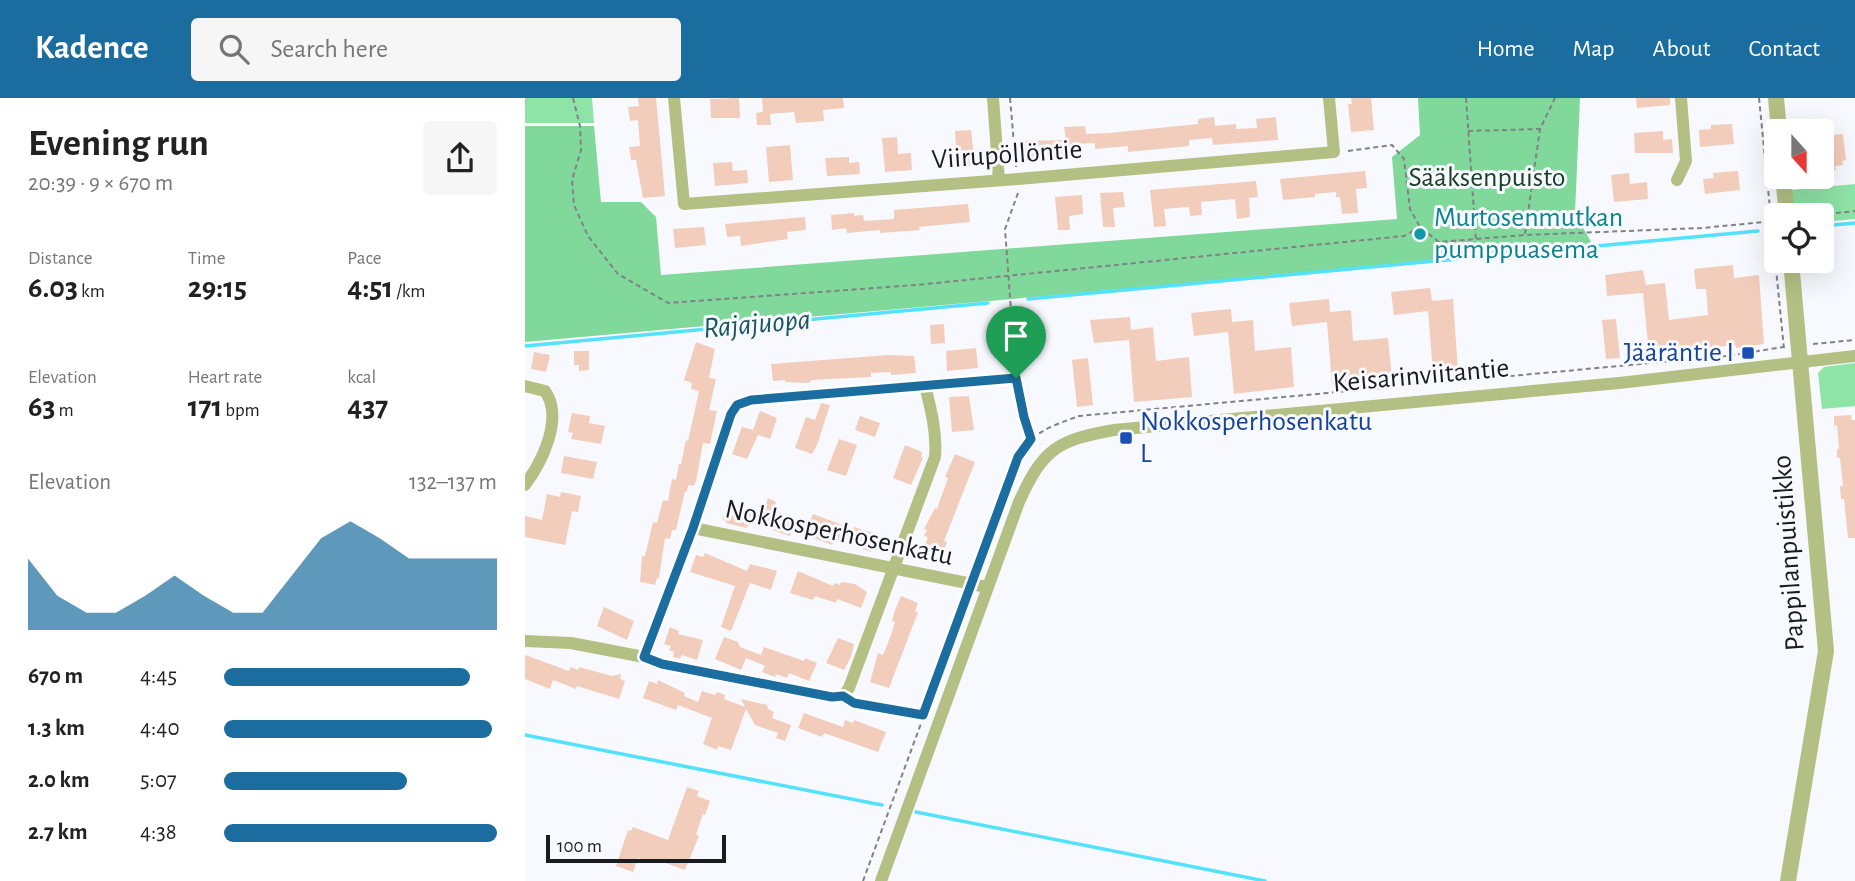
<!DOCTYPE html>
<html lang="en">
<head>
<meta charset="utf-8">
<style>
  :root { --surface:#fff; --page:#f6f6f6; --text:#222; --muted:#767676; --accent:#1b6d9f }
  body { margin:0; font-family:"Alegreya Sans",sans-serif; background:var(--page); color:var(--text); height:100vh; display:flex; flex-direction:column; font-size:26px; white-space:nowrap }
  * { box-sizing:border-box; margin:0 }
  p { font-size:23px; color:var(--muted) }
  .icon { flex:none; width:38px; height:38px; fill:none; stroke:currentColor; stroke-width:2; stroke-linecap:round; stroke-linejoin:round }
  .map { position:relative; flex:1; overflow:hidden }
  .side { display:flex; flex-direction:column; background:var(--surface); width:525px }
  .side>* { flex:none }
  .needle { width:46px; rotate:159deg }
  .fabs { position:absolute; left:1239px; top:21px; display:grid; gap:14px }
  .fabs a { display:grid; place-items:center; width:70px; height:70px; border-radius:7px; background:var(--surface); box-shadow:0 7px 28px #0002; font-size:35px }
  .scale { position:absolute; left:21px; bottom:18px; width:180px; box-sizing:border-box; padding-left:7px; border:4px solid #1a1b1e; border-top:0; font-size:19px; line-height:24px; white-space:nowrap; color:#1a1b1e; -webkit-text-stroke:5px #f7f9fe; paint-order:stroke }
  .pin { position:absolute; display:grid; place-items:center; width:60px; height:60px; color:#fff; margin:-72px -30px; border-radius:50% 50% 50% 0; rotate:-45deg; box-shadow:0 0 7px #0007 }
  .pin .icon { rotate:45deg }
  .round { display:grid; place-items:center; flex:none; width:74px; height:74px; border-radius:7px; background:var(--page) }
  .headline { display:flex; align-items:center; justify-content:space-between; height:119px; padding:0 28px }
  h1 { font-size:38px; font-weight:600; line-height:52px }
  .metrics { display:grid; grid-template-columns:repeat(3,1fr); gap:10px; height:119px; padding:7px 28px }
  .metrics div { display:grid; align-content:center }
  .metrics b { font-size:30px; font-weight:600 }
  .metrics small { font-size:19px; font-weight:400 }
  .metrics p { font-size:19px }
  .chart { height:196px; padding:14px 28px }
  .chart p { display:flex; justify-content:space-between }
  .chart svg { width:100%; height:126px; margin-top:7px; fill:var(--accent); opacity:.7 }
  ul { padding:0 28px; list-style:none; font-size:23px }
  li { display:grid; grid-template-columns:112px 84px 1fr; align-items:center; height:52px }
  li i { height:18px; border-radius:9px; background:var(--accent) }
  header { display:flex; align-items:center; gap:42px; box-sizing:border-box; height:98px; padding:0 35px; background:var(--accent); color:#fff }
  header strong { font-size:33px }
  nav { display:flex; gap:38px; margin-inline-start:auto; font-size:24px }
  .search { width:490px; height:63px; background:var(--page); display:flex; align-items:center; gap:18px; box-sizing:border-box; padding:0 24px; border-radius:7px; color:var(--muted); font-size:26px }
  main { display:flex; flex:1; min-height:0 }
  .map>svg:first-child { display:block }
  .green { fill:#8ee3a6 }
  .forest { fill:#80d99a }
  .lines { fill:none; stroke-linecap:round; stroke-linejoin:round }
  .stream { stroke:#53e2fc; stroke-width:3.5 }
  .building { fill:#f3cdbb }
  .path { stroke:#818286; stroke-width:2; stroke-dasharray:5 3.5; stroke-linecap:butt }
  .minor { stroke:#b4c083; stroke-width:12 }
  .tertiary { stroke:#b4c083; stroke-width:16 }
  .route-casing { stroke:#fff; stroke-width:14 }
  .route { stroke:#1b6d9f; stroke-width:9 }
  .culture-dot { fill:#0f9aa8; stroke:#f7f9fe; stroke-width:2.5 }
  .transit-dot { fill:#1a4fb4; stroke:#f7f9fe; stroke-width:2.5 }
  .labels { text-anchor:middle; dominant-baseline:central; stroke-width:6; stroke-linejoin:round; paint-order:stroke }
  .street-label { font-size:28px; fill:#1a1b1e; stroke:#f7f9fe }
  .park-label { font-size:28px; fill:#1b4026; stroke:#f7f9fe }
  .culture-label { font-size:28px; fill:#0d838f; stroke:#f7f9fe; text-anchor:start }
  .transit-label { font-size:28px; fill:#164399; stroke:#f7f9fe; text-anchor:end }
  .water-label { font-size:30px; font-style:italic; fill:#19555f; stroke:#f7f9fe }
</style>
</head>
<body>
<header>
<strong>Kadence</strong>
<div class="search"><svg class="icon" aria-label="search" viewBox="0 0 24 24"><circle cx="10" cy="10" r="6"/><path d="M15 15l6 6"/></svg>Search here</div>
<nav><a>Home</a><a>Map</a><a>About</a><a>Contact</a></nav>
</header>
<main>
<section class="side">
<div class="headline"><div><h1>Evening run</h1><p>20:39 · 9 × 670 m</p></div><a class="round"><svg class="icon" aria-label="share" viewBox="0 0 24 24"><path d="M12 15V3M7 8l5-5 5 5M5 13v7h14v-7"/></svg></a></div>
<div class="metrics">
<div><p>Distance</p><b>6.03<small> km</small></b></div>
<div><p>Time</p><b>29:15</b></div>
<div><p>Pace</p><b>4:51<small> /km</small></b></div>
</div>
<div class="metrics">
<div><p>Elevation</p><b>63<small> m</small></b></div>
<div><p>Heart rate</p><b>171<small> bpm</small></b></div>
<div><p>kcal</p><b>437</b></div>
</div>
<div class="chart"><p><span>Elevation</span>132–137 m</p>
<svg viewBox="0 0 160 44" preserveAspectRatio="none"><path d="M0 44V19L10 32L20 38L30 38L40 32L50 25L60 32L70 38L80 38L90 25L100 12L110 6L120 12L130 19L140 19L150 19L160 19V44z"/></svg>
</div>
<ul>
<li><b>670 m</b>4:45<i style="width:90%"></i></li>
<li><b>1.3 km</b>4:40<i style="width:98%"></i></li>
<li><b>2.0 km</b>5:07<i style="width:67%"></i></li>
<li><b>2.7 km</b>4:38<i style="width:100%"></i></li>
</ul>
</section>
<div class="map">
<svg width="1330" height="783" viewBox="0 0 1330 783">
  <rect width="100%" height="100%" fill="#f7f9fe"/>
  <g class="green">
    <polygon points="0,0 67,0 69,25 0,25"/>
    <polygon points="1330,86 1330,121 1297,124 1297,117 1269,117 1267,92"/>
    <polygon points="1330,265 1330,308 1297,311 1293,275 1299,269"/>
  </g>
  <polygon class="forest" points="893,0 1055,0 1050,115 1071,153 939,161 0,244 0,28 69,28 76,104 116,104 131,119 136,177 872,121 867,59 895,37"/>
  <g class="lines">
    <g class="stream">
      <polyline points="1297,128 1330,125"/>
      <polyline points="503,201 1233,133"/>
      <polyline points="0,248 463,205"/>
      <polyline points="0,637 357,707"/>
      <polyline points="391,714 740,783"/>
    </g>
  </g>
  <g class="building">
    <polygon points="113,0 131,0 140,98 118,100 111,62 106,62 104,49 115,48 113,22 105,23 103,9 114,8"/>
    <polygon points="214,0 215,20 186,20 185,1"/>
    <polygon points="237,0 318,0 319,10 298,12 299,23 271,25 269,14 245,16 246,27 232,27 231,15 238,14"/>
    <polygon points="826,0 846,0 849,32 826,34 823,6 827,6"/>
    <polygon points="1111,0 1145,0 1145,7 1112,10"/>
    <polygon points="689,19 690,28 711,26 711,31 732,30 731,21 751,19 753,42 688,47 687,40 664,42 664,48 603,54 603,48 570,51 570,45 553,46 554,58 497,62 495,43 541,42 539,29 560,28 561,36 584,35 673,26 673,21"/>
    <polygon points="1207,26 1209,46 1175,49 1174,32 1186,31 1186,27"/>
    <polygon points="446,32 450,67 427,69 425,50 431,49 430,33"/>
    <polygon points="1138,33 1138,42 1147,41 1148,55 1110,55 1109,35"/>
    <polygon points="1318,36 1321,62 1317,63 1318,67 1310,68 1311,72 1297,73 1297,41 1302,40 1302,37"/>
    <polygon points="372,39 373,56 386,55 387,72 360,74 357,40"/>
    <polygon points="265,47 268,82 244,84 241,49"/>
    <polygon points="324,59 324,65 334,64 335,76 302,78 300,60"/>
    <polygon points="207,64 208,73 222,72 223,85 190,88 188,65"/>
    <polygon points="840,73 842,90 831,91 833,115 817,116 815,99 811,99 811,94 790,96 790,99 758,102 755,81"/>
    <polygon points="1213,73 1215,92 1180,96 1178,81 1189,80 1188,75"/>
    <polygon points="1104,75 1105,86 1122,84 1123,101 1089,104 1086,77"/>
    <polygon points="731,83 733,99 724,100 725,119 712,121 710,101 676,104 677,117 665,118 664,109 639,111 641,128 629,129 625,92"/>
    <polygon points="598,94 600,109 588,110 590,129 578,129 575,95"/>
    <polygon points="557,97 558,116 544,118 545,132 533,132 530,99"/>
    <polygon points="443,106 445,124 394,129 395,132 355,135 355,132 322,135 321,130 307,132 306,117 329,115 329,118 338,117 339,123 369,121 369,112"/>
    <polygon points="280,119 281,132 262,134 263,141 216,148 215,138 202,139 200,126"/>
    <polygon points="179,129 181,147 150,150 148,131"/>
    <polygon points="1208,167 1209,180 1234,177 1239,246 1211,250 1211,247 1180,250 1181,253 1165,254 1124,256 1118,195 1082,198 1080,177 1118,172 1121,187 1140,185 1144,222 1183,217 1181,191 1171,191 1169,171"/>
    <polygon points="905,190 907,203 928,201 933,273 908,275 903,213 869,217 866,194"/>
    <polygon points="804,201 805,214 826,212 828,243 863,240 867,280 807,286 802,224 767,228 764,205"/>
    <polygon points="706,211 707,224 728,222 730,253 766,249 769,289 709,296 703,234 669,238 666,215"/>
    <polygon points="605,219 606,232 628,229 631,263 664,259 667,299 609,304 604,242 569,245 565,222"/>
    <polygon points="1091,221 1095,260 1081,261 1077,222"/>
    <polygon points="419,226 420,245 406,246 405,227"/>
    <polygon points="171,244 190,251 184,280 191,281 184,312 192,313 185,346 178,345 171,383 169,388 163,387 162,394 160,393 151,432 147,432 145,441 140,440 134,480 132,480 130,487 115,484 117,458 120,458 128,424 132,425 138,402 143,403 147,381 151,382 154,366 156,366 161,342 163,343 174,293 166,291 167,285 159,282"/>
    <polygon points="451,250 453,270 422,273 421,253"/>
    <polygon points="49,253 64,253 64,272 54,273 54,267 49,267"/>
    <polygon points="9,254 25,257 21,274 6,271"/>
    <polygon points="363,257 389,258 391,275 366,277 366,274 346,275 346,279 286,282 286,284 280,285 260,284 260,282 248,283 246,266"/>
    <polygon points="563,260 568,307 552,309 547,262"/>
    <polygon points="444,298 449,332 427,334 424,299"/>
    <polygon points="296,305 305,307 292,347 287,356 270,350 281,319 290,322"/>
    <polygon points="235,313 252,320 245,341 233,337 222,361 207,356 217,329 228,332"/>
    <polygon points="47,315 65,318 64,325 80,328 76,346 46,341 48,335 43,334"/>
    <polygon points="1326,317 1327,322 1330,322 1330,440 1323,440 1319,401 1316,401 1315,388 1318,388 1315,360 1312,360 1312,351 1314,351 1312,327 1309,328 1309,318"/>
    <polygon points="335,318 355,325 350,339 330,332"/>
    <polygon points="314,341 332,347 321,378 302,372"/>
    <polygon points="380,347 397,354 396,359 398,360 386,387 368,380"/>
    <polygon points="430,356 450,364 419,443 422,444 418,454 400,447 403,439 399,438 402,432 399,431 410,410 412,411 423,380 420,379"/>
    <polygon points="39,358 72,364 68,381 36,375"/>
    <polygon points="36,394 56,398 53,414 47,413 40,447 0,439 0,418 17,422 22,396 35,399"/>
    <polygon points="243,400 251,404 248,412 283,427 288,416 328,431 329,429 358,438 354,449 349,447 346,454 309,441 307,447 267,432 265,438 247,432 233,425"/>
    <polygon points="204,404 228,413 222,430 201,425 201,423 197,421"/>
    <polygon points="180,455 222,473 225,466 252,473 246,492 225,485 206,533 196,529 210,488 165,474 171,457 178,459"/>
    <polygon points="273,473 308,488 309,485 315,487 316,484 330,486 342,494 336,510 312,501 311,505 290,498 288,502 265,495"/>
    <polygon points="376,498 393,505 390,513 393,514 364,590 345,584 353,555 358,557 366,537 370,524 367,523 370,512"/>
    <polygon points="79,509 109,523 102,542 72,528"/>
    <polygon points="145,529 154,533 153,536 178,542 172,562 157,557 155,561 148,559 149,554 144,552 146,548 139,546"/>
    <polygon points="199,539 213,544 215,549 236,557 239,549 279,563 280,560 292,565 284,583 264,575 262,580 251,576 250,579 237,574 240,568 221,560 216,572 190,561"/>
    <polygon points="313,540 329,546 326,559 319,572 301,565"/>
    <polygon points="0,557 44,573 46,569 53,572 54,569 87,578 96,576 95,581 100,583 94,601 52,588 51,591 28,582 25,591 0,581"/>
    <polygon points="133,582 160,595 159,598 173,604 177,593 190,597 192,594 200,597 199,601 220,609 216,601 242,607 243,611 249,614 247,620 266,627 260,643 251,640 253,635 230,627 221,611 206,652 193,648 192,652 178,646 187,620 153,607 151,612 118,600 124,583 132,586"/>
    <polygon points="279,615 318,629 320,622 328,625 329,622 361,634 353,654 299,635 297,639 273,630"/>
    <polygon points="162,689 174,693 172,698 185,703 180,717 178,716 171,736 174,738 160,772 129,761 128,765 113,760 108,774 91,768 103,732 106,733 108,729 143,742"/>
  </g>
  <g class="lines">
    <g class="path">
      <polyline points="48,0 55,28 56,52 47,82 49,107 63,138 93,176 143,205 391,187 879,138 895,129"/>
      <polyline points="485,0 491,69"/>
      <polyline points="941,0 951,142"/>
      <polyline points="1234,0 1259,251"/>
      <polyline points="943,33 1014,31"/>
      <polyline points="823,53 867,47 879,61 885,111 895,129 914,144 1000,137 1177,130 1250,123"/>
      <polyline points="493,95 480,131 491,280 499,319 506,340"/>
      <polyline points="1294,117 1330,113"/>
      <polyline points="1000,136 1015,31 1030,0"/>
      <polyline points="1288,246 1330,242"/>
      <polyline points="412,286 490,280"/>
      <path d="M452 473C463 442 484 364 506 342 518 330 538 324 554 318L1202 258 1258 249"/>
      <polyline points="330,605 397,617"/>
      <polyline points="338,783 443,498"/>
    </g>
    <g class="minor">
      <polyline points="149,0 159,106 493,81 809,54 804,0"/>
      <polyline points="468,0 474,82"/>
      <polyline points="1152,82 1161,63 1156,0"/>
      <path d="M0 288 20 293C39 320 17 364 0 387"/>
      <path d="M0 543 46 545 119 559 137 566 307 599 318 598 324 590 410 359C412 335 406 311 400 288L226 302 212 308 206 316 168 430"/>
      <polyline points="119,559 168,430 462,489"/>
      <path d="M356 783 494 404C518 351 532 342 589 332L1094 285 1330 258"/>
    </g>
    <g class="tertiary">
      <polyline points="1251,0 1254,33"/>
      <polyline points="1258,79 1262,117"/>
      <polyline points="1263,783 1301,553 1266,163"/>
    </g>
  </g>
  <g class="lines">
    <defs>
      <polygon id="route" points="491,280 499,319 506,341 493,359 398,617 329,605 318,598 307,599 137,566 119,559 168,430 206,316 212,307 226,302"/>
    </defs>
    <use href="#route" class="route-casing"/>
    <use href="#route" class="route"/>
  </g>
  <circle class="culture-dot" cx="895" cy="136" r="7"/>
  <g class="transit-dot">
    <rect x="1216" y="248" width="14" height="14" rx="3.5"/>
    <rect x="594" y="333" width="14" height="14" rx="3.5"/>
  </g>
  <g class="labels">
    <g class="street-label">
      <text transform="translate(482 57) rotate(-4)">Viirupöllöntie</text>
      <text transform="translate(896 278) rotate(-5)">Keisarinviitantie</text>
      <text transform="translate(314 435) rotate(12)">Nokkosperhosenkatu</text>
      <text transform="translate(1264 455) rotate(-94)">Pappilanpuistikko</text>
    </g>
    <g class="park-label">
      <text x="962" y="80">Sääksenpuisto</text>
    </g>
    <g class="culture-label">
      <text x="909" y="120">Murtosenmutkan<tspan x="909" dy="32">pumppuasema</tspan></text>
    </g>
    <g class="transit-label">
      <text x="1209" y="255">Jääräntie I</text>
      <text x="615" y="324" text-anchor="start">Nokkosperhosenkatu<tspan x="615" dy="32">L</tspan></text>
    </g>
    <g class="water-label">
      <text transform="translate(232 226) rotate(-5)">Rajajuopa</text>
    </g>
  </g>
</svg>
<div class="fabs">
<a><svg class="needle" viewBox="-14 -14 28 28"><path d="M0-13l5 13h-10z" fill="#e53935"/><path d="M0 13l5-13h-10z" fill="#767676"/></svg></a>
<a><svg class="icon" aria-label="locate" viewBox="0 0 24 24"><circle cx="12" cy="12" r="6"/><path d="M12 2v4M12 18v4M2 12h4M18 12h4"/></svg></a>
</div>
<div class="scale">100 m</div>
<div class="pin" style="left:491px;top:280px;background:#1e9e55"><svg class="icon" aria-label="arrive" viewBox="0 0 24 24"><path d="M6 21V4h12l-3 4 3 4H6"/></svg></div>
</div>
</main>
</body>
</html>
